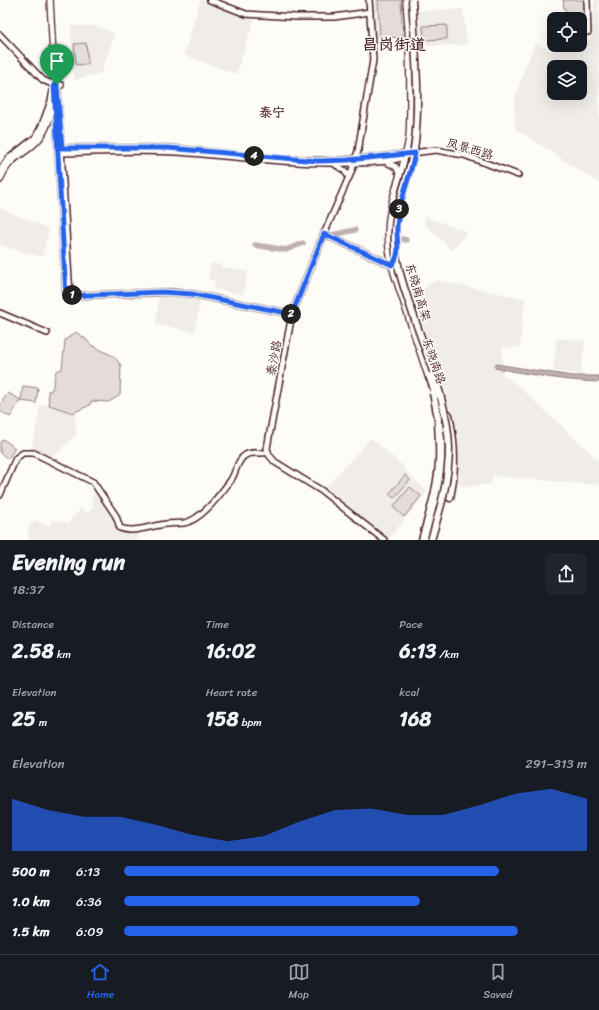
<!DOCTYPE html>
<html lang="en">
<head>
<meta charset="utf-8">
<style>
  :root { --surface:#171b24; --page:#20242c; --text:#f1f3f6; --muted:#9ea1a6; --line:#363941; --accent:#2563eb }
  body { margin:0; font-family:Sriracha,"LXGW WenKai TC",sans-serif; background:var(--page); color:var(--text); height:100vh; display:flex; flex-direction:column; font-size:15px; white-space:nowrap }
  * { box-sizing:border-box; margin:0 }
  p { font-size:13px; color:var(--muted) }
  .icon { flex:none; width:22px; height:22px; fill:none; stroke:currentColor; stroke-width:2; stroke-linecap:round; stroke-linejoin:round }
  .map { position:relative; height:540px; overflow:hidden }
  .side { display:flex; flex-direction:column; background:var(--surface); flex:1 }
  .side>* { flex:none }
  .tools { position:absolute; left:547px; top:12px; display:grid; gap:8px }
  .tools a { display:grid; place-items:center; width:40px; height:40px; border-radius:8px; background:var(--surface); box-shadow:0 4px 16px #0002; font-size:20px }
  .pin { position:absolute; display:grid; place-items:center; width:34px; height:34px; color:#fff; margin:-41px -17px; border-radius:50% 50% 50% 0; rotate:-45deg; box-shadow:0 0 4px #0007 }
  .pin .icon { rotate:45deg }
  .km { position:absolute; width:20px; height:20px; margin:-10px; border-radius:50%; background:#222; color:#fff; font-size:11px; line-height:20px; text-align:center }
  .round { display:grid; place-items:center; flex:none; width:42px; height:42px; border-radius:8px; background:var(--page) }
  .headline { display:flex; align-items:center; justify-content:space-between; height:68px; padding:0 12px }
  h1 { font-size:22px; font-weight:700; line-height:30px }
  .figures { display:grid; grid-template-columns:repeat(3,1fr); gap:6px; height:68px; padding:4px 12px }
  .figures div { display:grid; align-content:center }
  .figures b { font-size:20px; font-weight:700 }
  .figures small { font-size:11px; font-weight:400 }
  .figures p { font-size:11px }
  .chart { height:112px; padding:8px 12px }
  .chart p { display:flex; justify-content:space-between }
  .chart svg { width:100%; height:72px; margin-top:4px; fill:var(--accent); opacity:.7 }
  ul { padding:0 12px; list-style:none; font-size:13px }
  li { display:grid; grid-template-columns:64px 48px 1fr; align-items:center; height:30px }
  li i { height:10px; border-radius:5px; background:var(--accent) }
  .tabs { display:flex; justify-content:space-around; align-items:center; height:56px; border-top:1px solid var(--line); background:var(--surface); font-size:11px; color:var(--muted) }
  .tabs a { display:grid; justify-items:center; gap:2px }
  .tabs .current { color:var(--accent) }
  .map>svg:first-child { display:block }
  .built { fill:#f0ece8; fill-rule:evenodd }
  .green { fill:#e3dcda; stroke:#967e82 }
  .water { fill:#c0b1b1; stroke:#91777b }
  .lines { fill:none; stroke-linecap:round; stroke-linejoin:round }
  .river { stroke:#c0b1b1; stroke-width:5.5 }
  .secondary-casing { stroke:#4a1f2b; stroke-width:8 }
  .primary-casing { stroke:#4a1f2b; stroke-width:8 }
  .highway-casing { stroke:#4a1f2b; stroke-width:9 }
  .secondary { stroke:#fdfcf7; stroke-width:5 }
  .primary { stroke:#fdfcf7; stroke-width:5.5 }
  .highway { stroke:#fdfcf7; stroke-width:6 }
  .highway-bridge-casing { stroke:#4a1f2b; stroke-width:9; stroke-linecap:butt }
  .highway-bridge { stroke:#fdfcf7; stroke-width:6 }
  .route-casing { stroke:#fff; stroke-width:8 }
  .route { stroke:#2563eb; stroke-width:5 }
  .labels { text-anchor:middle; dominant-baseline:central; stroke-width:3; stroke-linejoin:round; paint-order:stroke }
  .street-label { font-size:12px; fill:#4a1f2b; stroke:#fdfcf7 }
  .neighbourhood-label { font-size:13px; font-weight:bold; fill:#4a1f2b; stroke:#fdfcf7 }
  .district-label { font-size:16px; font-weight:bold; fill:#4a1f2b; stroke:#fdfcf7 }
</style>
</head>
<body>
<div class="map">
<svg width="599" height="540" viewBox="0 0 599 540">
  <rect width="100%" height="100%" fill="#fdfcf7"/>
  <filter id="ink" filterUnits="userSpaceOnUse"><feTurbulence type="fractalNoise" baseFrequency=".025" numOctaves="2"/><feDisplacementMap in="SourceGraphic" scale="8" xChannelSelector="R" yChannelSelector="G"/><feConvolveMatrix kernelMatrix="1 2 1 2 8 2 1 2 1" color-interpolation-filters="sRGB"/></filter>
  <g filter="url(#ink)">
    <g class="built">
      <polygon points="200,0 209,0 244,15 254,20 236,74 184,55"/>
      <polygon points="369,0 401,0 403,37 371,38"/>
      <path d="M594 0H599V183L516 129 514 104 522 76 535 43 552 51 555 45H580V35L589 40 593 36ZM554 67H580V93H554Z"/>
      <polygon points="463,9 467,45 420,46 418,11"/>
      <polygon points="71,26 96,26 115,33 101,73 74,80"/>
      <polygon points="0,208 49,229 42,257 0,245"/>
      <polygon points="426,217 468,232 451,250 424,223"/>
      <polygon points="211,263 222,265 222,267 248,271 243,295 214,289 215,280 208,279"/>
      <polygon points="436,280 525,299 520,347 502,348 503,375 517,385 599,461 599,485 493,476 490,484 464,487 457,483 457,428 413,296"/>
      <polygon points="159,294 201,300 194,332 156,324"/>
      <polygon points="557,338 585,341 580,374 553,371"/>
      <polygon points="41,404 75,414 76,435 50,459 31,451"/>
      <polygon points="371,438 403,466 403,468 427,492 391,536 386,540 323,490"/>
      <polygon points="96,488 110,508 117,523 118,529 135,532 140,540 29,540 28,528 36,520 48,526 54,520 69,523 74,515 76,515 81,508 86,513 93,509 93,502 91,502"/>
    </g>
    <g class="green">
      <polygon points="378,0 401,0 403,37 380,38"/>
      <polygon points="563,0 585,0 583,14 570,16 564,8"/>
      <polygon points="447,25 447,39 424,40 423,26"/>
      <polygon points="86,43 88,64 76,65 74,44"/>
      <polygon points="76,332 87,340 91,345 113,356 121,365 120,395 109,402 91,401 90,405 73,413 49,405 48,391 52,390 56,371 62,369 65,340"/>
      <polygon points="23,386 38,388 36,403 20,401 10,417 0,411 0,405 8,393 21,400"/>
      <polygon points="3,439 15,448 8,459 0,453 0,443"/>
      <polygon points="405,475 410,480 394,498 389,494"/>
      <polygon points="410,487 421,496 404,517 393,507"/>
    </g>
    <path class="water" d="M495 364 572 376H599V382C564 381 529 374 495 368Z"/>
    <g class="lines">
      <g class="river">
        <polyline points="332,235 355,230"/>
        <polyline points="402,239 406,240"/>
        <polyline points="255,245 286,250 303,243"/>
      </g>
      <defs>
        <g id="secondary">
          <polyline points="210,0 246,14 296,17 334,17 370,12"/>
          <polyline points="369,0 373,60 358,151 352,170 324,234 292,314 267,448 269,455 275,462 322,491 384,540"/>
          <polyline points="587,0 588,32"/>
          <polyline points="0,35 43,80 54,85 51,101 42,125 36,137 8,159 0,171"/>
          <polyline points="57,85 70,295"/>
          <path d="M415 153C397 162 374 163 355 163 295 165 236 156 176 152 139 150 101 152 64 153L58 151 62 148H168L281 159 334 161 381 157 436 150 464 155 518 175"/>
          <polyline points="387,162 396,167 400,175"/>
          <polyline points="336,165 344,170 349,177"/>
          <polyline points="324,234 394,266"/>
          <polyline points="66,296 168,292 192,294 292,314"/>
          <polyline points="0,313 47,333"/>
          <path d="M0 495 16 458 23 453H34L93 482 116 516 120 528C133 533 147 527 160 525 168 523 176 524 184 523 202 520 221 493 231 480 236 472 237 461 244 456 251 450 260 455 268 452"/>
        </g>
        <g id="primary">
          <polyline points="50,0 66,296"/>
          <path d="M406 0C409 33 410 67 410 100 410 112 410 125 409 137 406 161 396 183 391 207 386 229 388 252 394 273L429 379"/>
          <polyline points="54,85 61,85"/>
          <path d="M0 180C10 155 23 157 38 140 47 130 51 114 54 102"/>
          <path d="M425 538C437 501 446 464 440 425"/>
        </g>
        <g id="highway">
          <path d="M449 415C455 443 456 470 450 498"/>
          <path d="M422 540C429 514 438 488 439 461 440 447 438 432 438 418"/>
        </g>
      </defs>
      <use href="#secondary" class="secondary-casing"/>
      <use href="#primary" class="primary-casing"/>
      <use href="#highway" class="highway-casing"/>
      <use href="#secondary" class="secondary"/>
      <use href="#primary" class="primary"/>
      <use href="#highway" class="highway"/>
      <defs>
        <g id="highway-bridge">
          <path d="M412 0C415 47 420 95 415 142 411 179 392 205 395 245 397 271 407 296 415 320 429 361 448 405 449 448 449 480 440 510 431 540"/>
          <polyline points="429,376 436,395"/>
          <polyline points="433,393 438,418"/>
        </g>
      </defs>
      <use href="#highway-bridge" class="highway-bridge-casing"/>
      <use href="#highway-bridge" class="highway-bridge"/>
    </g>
  </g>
  <g class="lines" filter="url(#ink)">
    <defs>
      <path id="route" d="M54 85H57L62 148H168L318 161 348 160 415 153C410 178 399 201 397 226 396 241 402 253 392 265L324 234 292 314 192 294 162 292 66 296Z"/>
    </defs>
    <use href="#route" class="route-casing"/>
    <use href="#route" class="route"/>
  </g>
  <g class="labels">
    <g class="street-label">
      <text transform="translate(470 149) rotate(16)">凤景西路</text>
      <text transform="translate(418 292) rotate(73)">东晓南高架</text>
      <text transform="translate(274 358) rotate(-79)">泰沙路</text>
      <text transform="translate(434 361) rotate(71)">东晓南路</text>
    </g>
    <g class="neighbourhood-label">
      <text x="272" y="112">泰宁</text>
    </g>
    <g class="district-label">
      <text x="394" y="44">昌岗街道</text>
    </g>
  </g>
</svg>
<div class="tools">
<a><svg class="icon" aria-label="locate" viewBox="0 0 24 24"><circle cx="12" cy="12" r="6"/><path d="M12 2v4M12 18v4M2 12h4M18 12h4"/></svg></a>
<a><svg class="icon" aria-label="layers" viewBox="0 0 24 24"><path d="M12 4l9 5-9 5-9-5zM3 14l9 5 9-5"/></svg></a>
</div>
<div class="pin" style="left:57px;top:85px;background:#1e9e55"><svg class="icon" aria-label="arrive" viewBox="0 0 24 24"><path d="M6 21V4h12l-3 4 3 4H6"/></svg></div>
<b class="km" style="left:72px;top:295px">1</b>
<b class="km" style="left:291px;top:314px">2</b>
<b class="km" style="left:399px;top:209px">3</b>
<b class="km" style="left:254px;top:156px">4</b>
</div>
<section class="side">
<div class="headline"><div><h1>Evening run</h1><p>18:37</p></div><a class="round"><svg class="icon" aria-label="share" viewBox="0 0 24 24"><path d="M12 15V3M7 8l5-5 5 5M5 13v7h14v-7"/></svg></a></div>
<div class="figures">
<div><p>Distance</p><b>2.58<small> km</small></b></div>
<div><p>Time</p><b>16:02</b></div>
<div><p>Pace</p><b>6:13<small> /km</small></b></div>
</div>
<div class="figures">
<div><p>Elevation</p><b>25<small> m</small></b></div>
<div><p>Heart rate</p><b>158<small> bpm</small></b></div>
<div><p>kcal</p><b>168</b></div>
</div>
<div class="chart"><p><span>Elevation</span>291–313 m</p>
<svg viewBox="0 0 160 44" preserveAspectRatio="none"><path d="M0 44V12L10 19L20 23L30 23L40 28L50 34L60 38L70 35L80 26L90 19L100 18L110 22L120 22L130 16L140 9L150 6L160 12V44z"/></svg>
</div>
<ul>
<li><b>500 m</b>6:13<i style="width:81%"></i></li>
<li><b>1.0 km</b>6:36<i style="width:64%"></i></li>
<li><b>1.5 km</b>6:09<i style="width:85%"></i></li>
</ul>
</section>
<nav class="tabs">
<a class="current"><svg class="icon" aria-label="home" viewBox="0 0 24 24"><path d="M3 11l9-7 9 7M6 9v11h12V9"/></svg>Home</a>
<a><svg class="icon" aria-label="map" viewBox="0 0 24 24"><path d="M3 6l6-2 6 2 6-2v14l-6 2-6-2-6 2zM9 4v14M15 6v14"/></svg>Map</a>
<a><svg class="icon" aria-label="saved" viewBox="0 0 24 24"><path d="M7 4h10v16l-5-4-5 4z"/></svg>Saved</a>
</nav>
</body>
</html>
